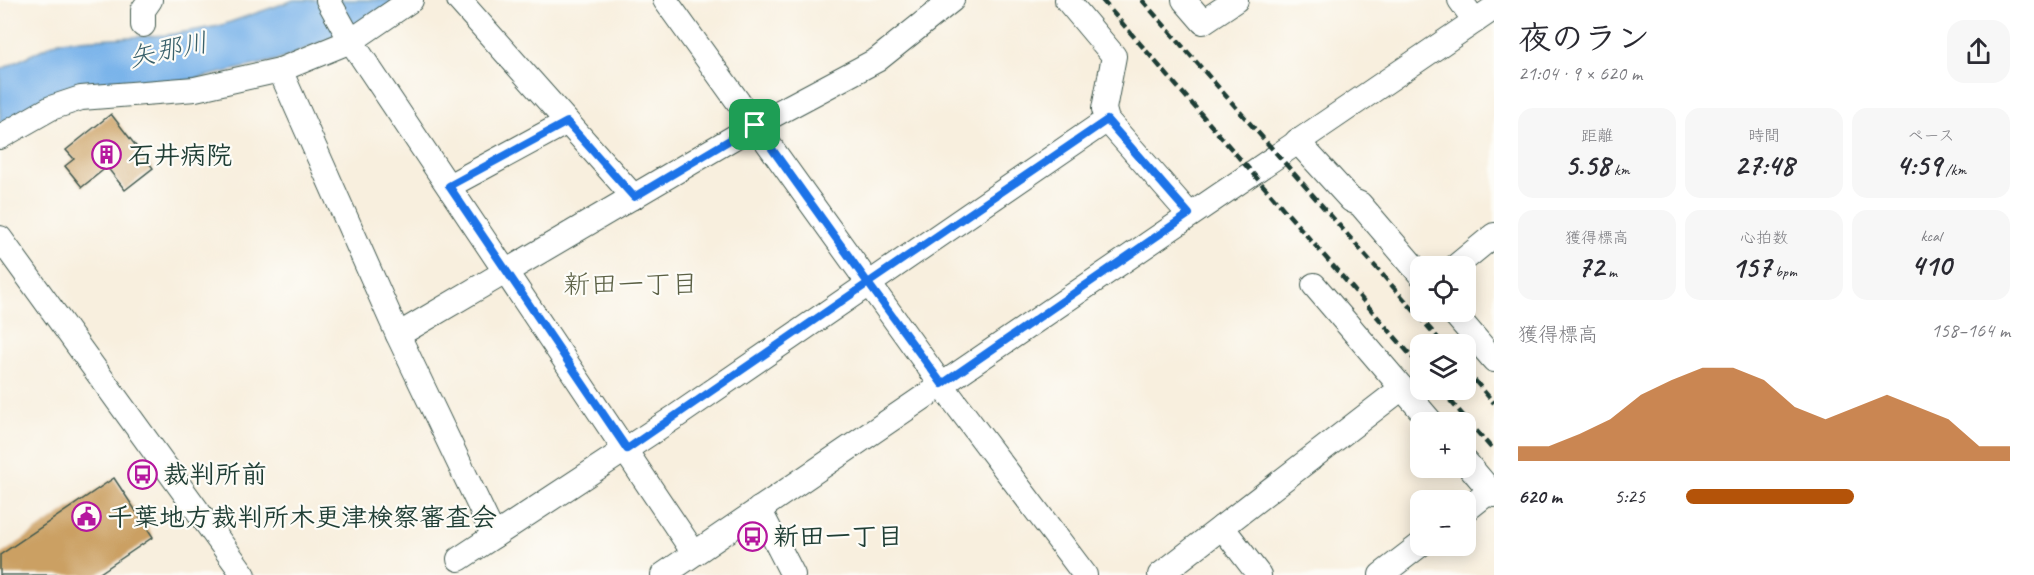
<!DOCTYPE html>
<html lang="ja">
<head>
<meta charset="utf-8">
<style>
  :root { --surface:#fff; --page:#f7f7f7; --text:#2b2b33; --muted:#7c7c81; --accent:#b45309 }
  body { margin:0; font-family:Caveat,"Klee One",sans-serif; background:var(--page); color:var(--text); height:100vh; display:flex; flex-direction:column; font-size:22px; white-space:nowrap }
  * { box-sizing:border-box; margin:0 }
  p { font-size:20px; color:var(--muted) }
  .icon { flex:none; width:33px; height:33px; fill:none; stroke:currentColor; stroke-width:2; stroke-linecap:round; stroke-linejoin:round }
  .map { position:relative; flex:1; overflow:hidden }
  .panel { display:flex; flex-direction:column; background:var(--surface); width:540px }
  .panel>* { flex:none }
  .buttons { position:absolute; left:1410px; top:256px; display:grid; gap:12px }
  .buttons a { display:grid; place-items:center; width:66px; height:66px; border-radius:12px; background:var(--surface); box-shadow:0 3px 15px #0003; font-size:30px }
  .pin { position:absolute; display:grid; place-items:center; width:51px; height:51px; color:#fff; margin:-26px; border-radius:12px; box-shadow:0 3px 9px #0006 }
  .round { display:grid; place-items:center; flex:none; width:63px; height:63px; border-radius:18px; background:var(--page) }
  .summary { display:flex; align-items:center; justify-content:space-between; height:102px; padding:0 24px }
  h1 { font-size:33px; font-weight:800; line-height:45px }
  .metrics { display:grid; grid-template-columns:repeat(3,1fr); gap:9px; height:102px; padding:6px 24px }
  .metrics div { display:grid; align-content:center; border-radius:15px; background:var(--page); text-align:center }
  .metrics b { font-size:30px; font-weight:800 }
  .metrics small { font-size:16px; font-weight:400 }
  .metrics p { font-size:16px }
  .chart { height:168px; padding:12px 24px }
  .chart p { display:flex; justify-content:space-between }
  .chart svg { width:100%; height:108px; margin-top:6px; fill:var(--accent); opacity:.7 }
  ul { padding:0 24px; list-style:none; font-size:20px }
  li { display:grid; grid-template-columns:96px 72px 1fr; align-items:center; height:45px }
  li i { height:15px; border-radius:8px; background:var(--accent) }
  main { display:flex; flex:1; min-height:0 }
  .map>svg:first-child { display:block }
  .water { fill:#7ab4ea; stroke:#4c788f; stroke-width:1.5 }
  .building { fill:#cba063 }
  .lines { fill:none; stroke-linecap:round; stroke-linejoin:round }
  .minor-casing { stroke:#40584e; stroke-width:26 }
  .minor { stroke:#fff; stroke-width:24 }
  .rail { stroke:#1f3d34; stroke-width:4.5; stroke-dasharray:9 4.5; stroke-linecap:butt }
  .route-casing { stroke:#fff; stroke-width:12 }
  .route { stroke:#1a73e8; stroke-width:8 }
  .labels { text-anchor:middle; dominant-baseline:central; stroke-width:4.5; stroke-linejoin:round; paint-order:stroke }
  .poi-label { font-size:26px; font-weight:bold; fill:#1f3d34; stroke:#fdfcf7; text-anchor:start }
  .water-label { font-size:27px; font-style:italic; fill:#3a616b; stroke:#fdfcf7 }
  .neighbourhood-label { font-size:27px; fill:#5b6044; stroke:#fdfcf7 }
</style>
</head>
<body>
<main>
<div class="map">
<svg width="1494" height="575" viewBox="0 0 1494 575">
  <rect width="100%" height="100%" fill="#fdfcf7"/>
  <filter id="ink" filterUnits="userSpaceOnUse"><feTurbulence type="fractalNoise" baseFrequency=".0167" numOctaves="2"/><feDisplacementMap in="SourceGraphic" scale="12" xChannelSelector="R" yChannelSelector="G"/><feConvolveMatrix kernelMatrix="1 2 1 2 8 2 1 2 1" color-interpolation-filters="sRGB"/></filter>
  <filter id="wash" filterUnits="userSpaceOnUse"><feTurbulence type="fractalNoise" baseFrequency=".008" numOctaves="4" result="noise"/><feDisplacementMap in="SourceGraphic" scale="24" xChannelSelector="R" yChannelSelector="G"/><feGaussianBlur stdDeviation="1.35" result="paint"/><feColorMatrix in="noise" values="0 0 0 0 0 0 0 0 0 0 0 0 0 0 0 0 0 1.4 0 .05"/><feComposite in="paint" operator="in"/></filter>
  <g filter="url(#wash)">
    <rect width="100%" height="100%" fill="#f8efde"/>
    <polygon class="water" points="294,0 398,0 358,27 282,59 0,124 0,70 59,41 167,35 219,26"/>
    <g id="blocks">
      <g class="building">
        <polygon points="111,114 153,168 125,190 107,167 82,187 65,166 74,159 66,150"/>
        <polygon points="114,478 153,537 97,575 0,575 0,555"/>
      </g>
    </g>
  </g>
  <g filter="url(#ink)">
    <use href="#blocks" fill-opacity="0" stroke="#40584e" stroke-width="1.5"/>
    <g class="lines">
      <defs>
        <g id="minor">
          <polyline points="328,0 351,41 694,553"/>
          <polyline points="459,0 634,197"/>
          <polyline points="665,0 941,384 1085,575"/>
          <polyline points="1067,0 1114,56 1104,109 1107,120 1189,214"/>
          <polyline points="1184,0 1203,22 1236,0"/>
          <polyline points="1460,0 1475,21"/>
          <polyline points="143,25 143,10 150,0"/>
          <polyline points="280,70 398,335 494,536"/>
          <polyline points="0,137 51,108 81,98 195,89 280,70 351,41 411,0"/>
          <polyline points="1297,141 1351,200 1360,204 1420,274"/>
          <polyline points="449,186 567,122"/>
          <polyline points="0,238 244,575"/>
          <polyline points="1455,267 1494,235"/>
          <polyline points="1314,285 1432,423"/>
          <polyline points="1453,312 1494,360"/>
          <polyline points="398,335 755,125 877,60 952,0"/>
          <polyline points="1466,462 1494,495"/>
          <polyline points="759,509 793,575"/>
          <polyline points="1466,510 1490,491"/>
          <polyline points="1222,527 1259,575"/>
          <polyline points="459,559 675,417 1107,120"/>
          <polyline points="663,575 1494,8"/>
          <polyline points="1160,575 1402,388"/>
          <polyline points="1381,575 1420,545"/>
        </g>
      </defs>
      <use href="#minor" class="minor-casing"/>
      <use href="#minor" class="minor"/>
      <g class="rail">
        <polyline points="1102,0 1420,366"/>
        <polyline points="1142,0 1444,345"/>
        <polyline points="1466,370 1494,403"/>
        <polyline points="1441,390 1494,451"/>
      </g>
    </g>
  </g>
  <g class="lines" filter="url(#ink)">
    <defs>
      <polyline id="route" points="755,125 634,197 567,122 449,186 627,449 868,283 942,384 1189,214 1107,120 868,283 755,125"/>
    </defs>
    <use href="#route" class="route-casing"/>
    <use href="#route" class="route"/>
  </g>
  <defs>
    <symbol id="building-ring" viewBox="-11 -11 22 22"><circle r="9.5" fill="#fdfcf7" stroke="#b5179e" stroke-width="1.5"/><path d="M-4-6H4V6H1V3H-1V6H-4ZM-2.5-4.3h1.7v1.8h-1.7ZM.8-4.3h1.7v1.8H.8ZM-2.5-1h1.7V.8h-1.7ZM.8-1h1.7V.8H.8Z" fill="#b5179e"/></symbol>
    <symbol id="bus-ring" viewBox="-11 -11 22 22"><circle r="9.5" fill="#fdfcf7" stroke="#b5179e" stroke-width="1.5"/><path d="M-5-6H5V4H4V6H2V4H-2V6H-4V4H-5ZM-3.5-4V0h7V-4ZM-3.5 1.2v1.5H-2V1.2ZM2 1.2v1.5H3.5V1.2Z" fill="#b5179e"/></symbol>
    <symbol id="civic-ring" viewBox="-11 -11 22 22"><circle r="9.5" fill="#fdfcf7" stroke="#b5179e" stroke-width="1.5"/><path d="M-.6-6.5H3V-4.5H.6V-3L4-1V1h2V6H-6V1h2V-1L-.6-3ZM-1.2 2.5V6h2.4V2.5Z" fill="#b5179e"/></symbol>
  </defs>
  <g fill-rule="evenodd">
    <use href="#building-ring" x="90" y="138" width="33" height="33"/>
    <use href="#bus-ring" x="126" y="458" width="33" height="33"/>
    <use href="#civic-ring" x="70" y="500" width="33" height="33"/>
    <use href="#bus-ring" x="736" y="520" width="33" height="33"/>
  </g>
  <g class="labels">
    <g class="poi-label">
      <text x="128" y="155">石井病院</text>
      <text x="163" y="474">裁判所前</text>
      <text x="107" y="517">千葉地方裁判所木更津検察審査会</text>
      <text x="773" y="536">新田一丁目</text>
    </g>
    <g class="water-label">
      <text transform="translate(168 50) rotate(-12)">矢那川</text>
    </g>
    <g class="neighbourhood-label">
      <text x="631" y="284">新田一丁目</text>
    </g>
  </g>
</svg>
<div class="buttons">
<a><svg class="icon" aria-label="locate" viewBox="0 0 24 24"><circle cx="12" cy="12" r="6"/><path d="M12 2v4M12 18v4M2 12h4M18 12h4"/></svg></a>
<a><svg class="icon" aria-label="layers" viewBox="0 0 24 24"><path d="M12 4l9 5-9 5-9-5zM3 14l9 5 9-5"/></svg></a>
<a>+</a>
<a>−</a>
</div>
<div class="pin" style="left:755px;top:125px;background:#1e9e55"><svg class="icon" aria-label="arrive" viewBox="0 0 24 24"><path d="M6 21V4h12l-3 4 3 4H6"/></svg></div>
</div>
<section class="panel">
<div class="summary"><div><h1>夜のラン</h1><p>21:04 · 9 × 620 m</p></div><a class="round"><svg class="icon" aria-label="share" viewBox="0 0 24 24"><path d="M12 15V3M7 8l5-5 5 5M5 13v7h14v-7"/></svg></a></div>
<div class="metrics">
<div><p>距離</p><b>5.58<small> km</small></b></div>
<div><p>時間</p><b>27:48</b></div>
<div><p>ペース</p><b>4:59<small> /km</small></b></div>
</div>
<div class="metrics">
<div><p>獲得標高</p><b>72<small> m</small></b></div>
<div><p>心拍数</p><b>157<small> bpm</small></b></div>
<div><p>kcal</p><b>410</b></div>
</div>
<div class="chart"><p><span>獲得標高</span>158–164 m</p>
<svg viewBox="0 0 160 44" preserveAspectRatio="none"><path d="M0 44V38L10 38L20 33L30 27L40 17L50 11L60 6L70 6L80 11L90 22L100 27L110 22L120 17L130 22L140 27L150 38L160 38V44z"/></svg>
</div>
<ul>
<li><b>620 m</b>5:25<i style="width:52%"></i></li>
</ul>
</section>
</main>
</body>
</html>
